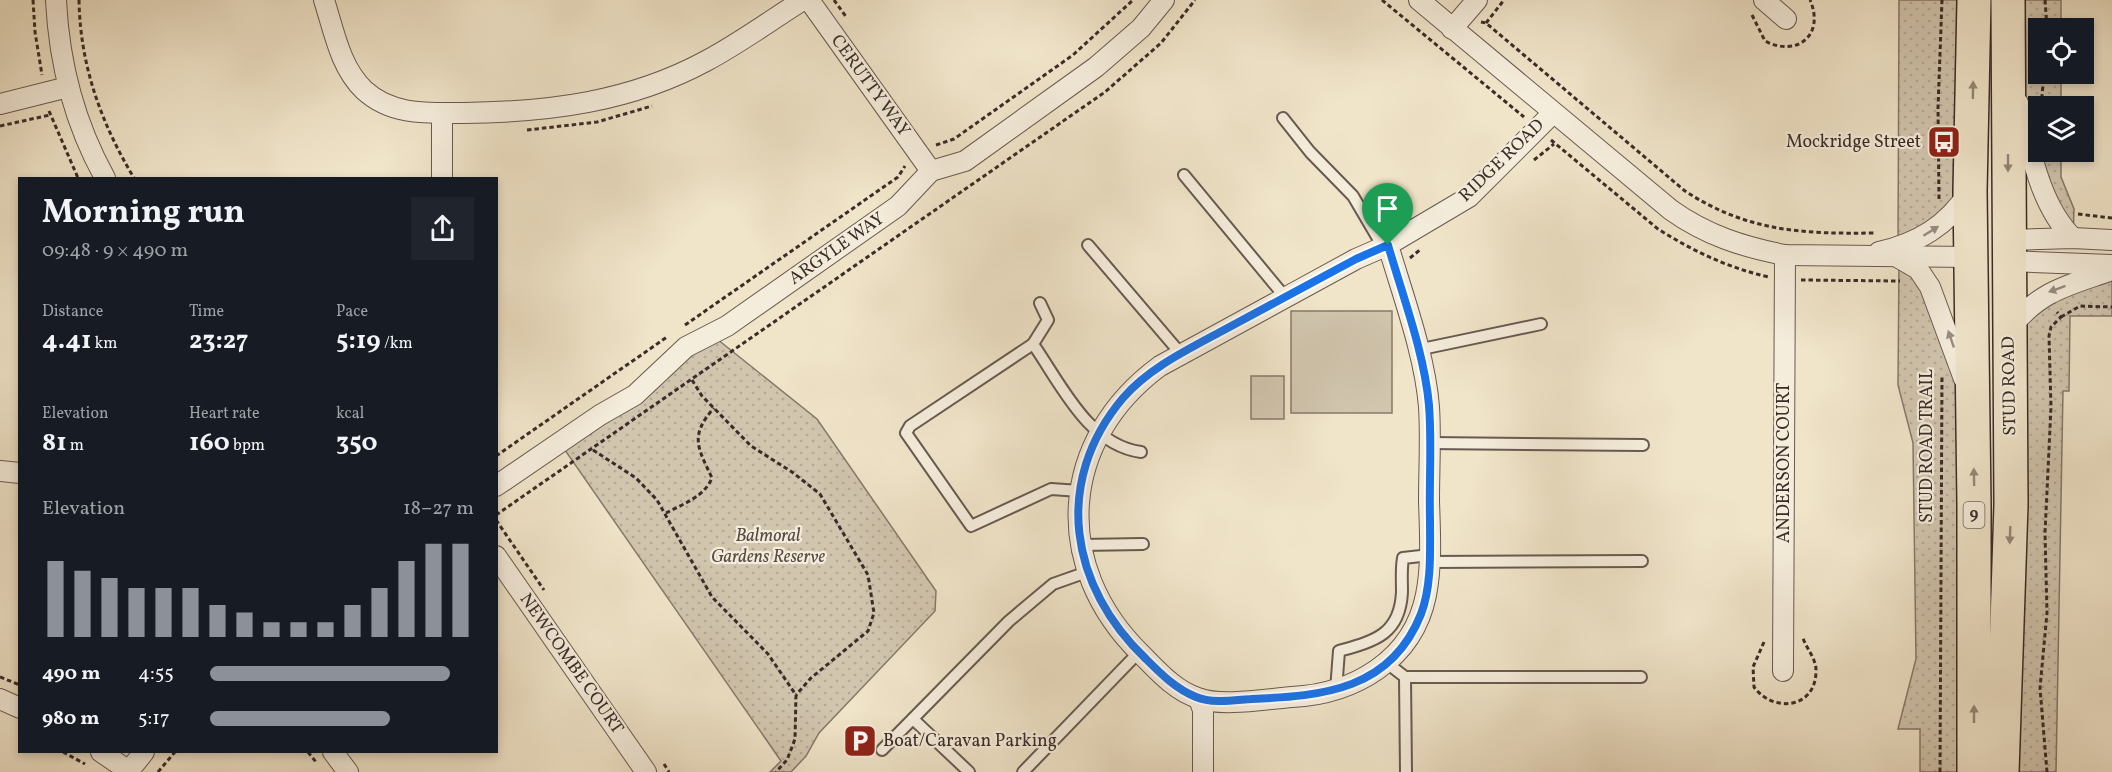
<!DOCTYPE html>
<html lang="en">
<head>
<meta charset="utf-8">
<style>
  :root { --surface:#171b24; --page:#20242c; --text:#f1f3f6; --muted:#9ea1a6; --accent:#8c9099 }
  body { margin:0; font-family:Vollkorn,serif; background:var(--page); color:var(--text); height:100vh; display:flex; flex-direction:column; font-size:22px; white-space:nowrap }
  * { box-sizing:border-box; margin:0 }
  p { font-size:20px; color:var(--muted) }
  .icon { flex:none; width:33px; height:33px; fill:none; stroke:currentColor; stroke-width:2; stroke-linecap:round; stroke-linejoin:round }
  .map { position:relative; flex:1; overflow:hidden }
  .details { position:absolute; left:18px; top:177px; width:480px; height:576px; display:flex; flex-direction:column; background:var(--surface); border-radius:0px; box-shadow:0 3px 9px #0003 }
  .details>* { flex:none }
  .fabs { position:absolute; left:2028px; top:18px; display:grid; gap:12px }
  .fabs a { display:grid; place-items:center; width:66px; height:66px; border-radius:0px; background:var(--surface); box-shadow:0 3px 9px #0003; font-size:30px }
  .pin { position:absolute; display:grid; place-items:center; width:51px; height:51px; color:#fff; margin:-62px -26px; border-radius:50% 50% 50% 0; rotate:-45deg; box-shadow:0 0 6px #0007 }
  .pin .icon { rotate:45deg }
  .round { display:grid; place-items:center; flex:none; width:63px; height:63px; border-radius:0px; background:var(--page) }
  .summary { display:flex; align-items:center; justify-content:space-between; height:102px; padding:0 24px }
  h1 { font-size:33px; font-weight:700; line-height:45px }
  .figures { display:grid; grid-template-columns:repeat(3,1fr); gap:9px; height:102px; padding:6px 24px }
  .figures div { display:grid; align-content:center }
  .figures b { font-size:26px; font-weight:700 }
  .figures small { font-size:16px; font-weight:400 }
  .figures p { font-size:16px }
  .chart { height:168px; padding:12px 24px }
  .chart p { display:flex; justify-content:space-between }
  .chart svg { width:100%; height:108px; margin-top:6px; stroke:var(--accent); stroke-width:6 }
  ul { padding:0 24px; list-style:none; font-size:20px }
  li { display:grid; grid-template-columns:96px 72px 1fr; align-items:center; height:45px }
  li i { height:15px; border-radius:8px; background:var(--accent) }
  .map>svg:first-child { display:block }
  .park { fill:url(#park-dots); stroke:#86786b; stroke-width:1.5 }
  .pitch { fill:#d1c5ae; stroke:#86786b; stroke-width:1.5 }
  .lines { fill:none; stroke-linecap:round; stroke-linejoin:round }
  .service-casing { stroke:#685a50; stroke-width:14 }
  .minor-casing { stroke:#685a50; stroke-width:22 }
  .trunk-casing { stroke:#3a2c28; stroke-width:36 }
  .path { stroke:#3a2c28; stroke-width:3; stroke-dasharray:4.5 3; stroke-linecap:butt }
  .service { stroke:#f5eddc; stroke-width:10 }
  .minor { stroke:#f5eddc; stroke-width:20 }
  .trunk { stroke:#f0e4c9; stroke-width:33 }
  .oneway { fill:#958878 }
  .oneway2 { fill:#988c82 }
  .route-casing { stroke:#fff; stroke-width:12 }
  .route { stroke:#1a73e8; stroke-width:8 }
  .labels { text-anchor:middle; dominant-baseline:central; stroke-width:4.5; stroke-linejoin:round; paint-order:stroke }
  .shield { fill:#f5eddc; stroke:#72665e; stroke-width:1.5 }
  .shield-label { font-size:16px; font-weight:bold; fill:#3a2c28 }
  .street-label { font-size:18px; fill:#3a2c28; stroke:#f5eddc }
  .poi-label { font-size:18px; fill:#3a2c28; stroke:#f5eddc; text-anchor:end }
  .park-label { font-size:18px; font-style:italic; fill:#584b43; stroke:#f5eddc }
</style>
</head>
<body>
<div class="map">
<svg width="2112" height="772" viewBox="0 0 2112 772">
  <defs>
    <pattern id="park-dots" width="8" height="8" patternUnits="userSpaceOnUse" patternTransform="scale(1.5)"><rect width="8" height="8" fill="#d1c5ae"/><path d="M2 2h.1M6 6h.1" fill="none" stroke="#b4a996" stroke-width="1.8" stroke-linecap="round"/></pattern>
  </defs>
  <rect width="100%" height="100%" fill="#f0e4c9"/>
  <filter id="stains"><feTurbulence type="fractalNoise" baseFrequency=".00333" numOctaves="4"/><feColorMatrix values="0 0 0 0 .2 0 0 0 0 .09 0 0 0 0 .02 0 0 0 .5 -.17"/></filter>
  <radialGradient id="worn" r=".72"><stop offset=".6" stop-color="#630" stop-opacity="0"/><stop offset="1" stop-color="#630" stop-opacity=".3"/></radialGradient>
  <g class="park">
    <polygon points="1899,0 1974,0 1970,191 1898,246"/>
    <polygon points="2008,0 2061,0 2061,28 2038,28 2038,74 2061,74 2061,106 2038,106 2038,152 2061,152 2061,177 2074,209 2073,238 2036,166"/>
    <polygon points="1899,258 1918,269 1967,388 1974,772 1920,772 1920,729 1898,729 1916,659 1913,443 1898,385"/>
    <polygon points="2112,270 2112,316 2070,316 2069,391 2063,391 2056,772 2002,772 2026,309"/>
    <polygon points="712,335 817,419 936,591 935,611 819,733 806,756 791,772 770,772 781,761 560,443"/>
  </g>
  <g class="pitch">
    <rect x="1291" y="311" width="101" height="102"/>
    <rect x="1251" y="376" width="33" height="43"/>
  </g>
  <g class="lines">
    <defs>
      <g id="service">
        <polyline points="1283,118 1310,152 1353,196 1383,247"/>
        <polyline points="1184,175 1285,297"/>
        <polyline points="1088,245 1181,354"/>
        <polyline points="1040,303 1048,320 1033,344 910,426 906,433 971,526 1051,489 1080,491"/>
        <path d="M1033 344C1061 384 1088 445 1141 452"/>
        <polyline points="1417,350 1541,324"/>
        <polyline points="1429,443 1643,445"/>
        <polyline points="1080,545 1143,544"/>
        <polyline points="1430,562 1642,561"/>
        <polyline points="1387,663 1405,677 1641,677"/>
        <polyline points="1405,677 1406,772"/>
        <path d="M1336 690 1339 651C1374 641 1400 635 1402 592 1402 581 1401 569 1403 558L1430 555"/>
        <polyline points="913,719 969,772"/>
        <polyline points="882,750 1009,621 1053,584 1087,572"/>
        <polyline points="1023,772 1139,652"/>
      </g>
      <g id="minor">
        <path d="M56 0C59 64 74 122 105 178"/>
        <path d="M324 0C334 31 340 67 364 90 392 116 429 113 464 113 549 112 630 102 706 61 740 43 771 20 803 0"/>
        <polyline points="809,0 931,171"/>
        <path d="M1419 0 1671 210C1706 235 1743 247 1785 255L1971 257"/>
        <polyline points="1764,0 1786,19"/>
        <polyline points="1452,29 1477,0"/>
        <path d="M2018 103C2030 147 2039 205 2073 238"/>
        <polyline points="0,104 68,87"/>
        <polyline points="442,178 442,113"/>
        <polyline points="2009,240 2073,238 2112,240"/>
        <path d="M1388 245C1403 296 1425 355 1429 407 1431 438 1429 470 1429 501 1430 532 1432 565 1426 595 1413 660 1354 694 1292 697 1266 699 1221 707 1198 698 1175 691 1157 670 1141 654 1051 566 1059 440 1160 366L1356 259 1388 245 1469 197 1553 113"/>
        <path d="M1879 252C1918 243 1947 226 1969 192"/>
        <polyline points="1899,258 1918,269 1930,287 1964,379"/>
        <polyline points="2009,261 2112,265"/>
        <path d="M2010 328C2041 290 2067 286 2112 270"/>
        <polyline points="0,471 20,473"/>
        <polyline points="496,486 600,415 635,395 686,347 727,326 898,206 931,171 965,161 1096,67 1141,28 1164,0"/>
        <polyline points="496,556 646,772"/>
        <polyline points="1783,671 1785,255"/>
        <polyline points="0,699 20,708"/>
        <polyline points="1199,699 1203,710 1203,772"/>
        <polyline points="101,752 129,771"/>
        <polyline points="333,752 348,772"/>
        <polyline points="128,772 144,752"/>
      </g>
      <g id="trunk">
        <polyline points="1974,772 1974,504 1970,191 1974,0"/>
        <polyline points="2002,772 2011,505 2008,0"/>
      </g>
    </defs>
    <use href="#service" class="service-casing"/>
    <use href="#minor" class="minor-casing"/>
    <use href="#trunk" class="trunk-casing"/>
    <g class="path">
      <polyline points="33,0 35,32 42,75"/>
      <path d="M79 0C80 65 101 123 134 178"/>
      <polyline points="834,0 847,18"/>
      <polyline points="1382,0 1524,117"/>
      <polyline points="2045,0 2047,28"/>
      <path d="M1752 15 1765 41C1798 58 1825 34 1810 0"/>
      <path d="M1481 22 1486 23 1685 191C1748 232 1803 234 1875 233"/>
      <polyline points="1486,23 1504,0"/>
      <polyline points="2041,106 2044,74"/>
      <polyline points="49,111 78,178"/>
      <polyline points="0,126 50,115"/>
      <polyline points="527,130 597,122 652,106"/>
      <path d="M1551 140 1658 229C1693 251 1728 268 1769 277"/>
      <polyline points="936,145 954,139 1073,55 1133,0"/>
      <polyline points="1534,160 1554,144"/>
      <polyline points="1939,199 1938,108 1942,0"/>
      <polyline points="2078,214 2112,218"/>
      <polyline points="1410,258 1421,249"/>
      <polyline points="1801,280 1900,281"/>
      <polyline points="2061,317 2080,306 2112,307"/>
      <polyline points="685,325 898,177 905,166"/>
      <polyline points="692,380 702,396 751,446 792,472 820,494 868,575 874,613 868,631 811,678 796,695"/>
      <polyline points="593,450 636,478 657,500 712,597 768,654 796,695 795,739 787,760 776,772"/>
      <polyline points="496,456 667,337"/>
      <path d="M666 513C683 504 704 497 712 478 698 448 689 436 714 408"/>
      <polyline points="496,515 1105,92 1161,43 1195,0"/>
      <polyline points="496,520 544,590"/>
      <path d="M1764 642 1753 667 1754 687C1772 712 1814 710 1816 673 1817 659 1807 650 1803 638"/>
      <polyline points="0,677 20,685"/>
      <polyline points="63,752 85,764"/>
      <polyline points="308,752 316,762"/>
      <polyline points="664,764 669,772"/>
      <polyline points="158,772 175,752"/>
      <polyline points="1940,772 1942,376"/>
      <polyline points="2047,772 2040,688 2047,613 2045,533 2051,407 2049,336 2051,327 2061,317 2057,312"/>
    </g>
    <use href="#service" class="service"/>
    <use href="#minor" class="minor"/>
    <use href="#trunk" class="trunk"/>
  </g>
  <defs><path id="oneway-solid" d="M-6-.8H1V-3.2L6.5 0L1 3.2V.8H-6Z" transform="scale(1.5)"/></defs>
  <g class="oneway">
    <use href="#oneway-solid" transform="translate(1973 90) rotate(-89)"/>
    <use href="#oneway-solid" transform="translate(2008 163) rotate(90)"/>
    <use href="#oneway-solid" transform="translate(1974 477) rotate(-91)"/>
    <use href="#oneway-solid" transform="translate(2010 535) rotate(92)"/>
    <use href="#oneway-solid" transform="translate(1974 714) rotate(-90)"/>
  </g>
  <g class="oneway2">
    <use href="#oneway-solid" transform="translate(1931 231) rotate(-32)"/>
    <use href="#oneway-solid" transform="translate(2057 289) rotate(160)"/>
    <use href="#oneway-solid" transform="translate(1951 339) rotate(-109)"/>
  </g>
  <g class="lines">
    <defs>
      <path id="route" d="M1388 245C1403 297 1424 352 1429 405 1432 443 1429 482 1430 519 1430 550 1432 585 1421 614 1391 690 1323 696 1252 699 1235 700 1213 704 1196 697 1176 689 1161 674 1146 659 1070 587 1052 482 1123 398 1149 368 1187 350 1222 331 1267 307 1311 283 1356 259Z"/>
    </defs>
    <use href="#route" class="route-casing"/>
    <use href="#route" class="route"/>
  </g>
  <defs>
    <symbol id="bus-square" viewBox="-11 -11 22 22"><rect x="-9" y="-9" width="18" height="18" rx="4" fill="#8f2418" stroke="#f5eddc"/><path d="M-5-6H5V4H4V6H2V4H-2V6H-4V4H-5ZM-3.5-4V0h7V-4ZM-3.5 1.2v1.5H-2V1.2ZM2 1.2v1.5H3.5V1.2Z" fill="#fff"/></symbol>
    <symbol id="parking-square" viewBox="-11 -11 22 22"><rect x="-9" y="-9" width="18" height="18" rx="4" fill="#8f2418" stroke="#f5eddc"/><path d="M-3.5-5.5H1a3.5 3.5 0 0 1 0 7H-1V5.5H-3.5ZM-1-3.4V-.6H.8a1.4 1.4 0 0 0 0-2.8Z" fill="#fff"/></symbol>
  </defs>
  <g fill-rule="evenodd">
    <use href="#bus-square" x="1925" y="123" width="38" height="38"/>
    <use href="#parking-square" x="841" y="722" width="38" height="38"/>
  </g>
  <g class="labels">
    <rect class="shield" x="1963.5" y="502" width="21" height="26" rx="4.5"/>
    <g class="shield-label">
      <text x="1974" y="515">9</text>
    </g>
    <g class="street-label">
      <text transform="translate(870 86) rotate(54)">CERUTTY WAY</text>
      <text transform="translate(1502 161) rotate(-44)">RIDGE ROAD</text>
      <text transform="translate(837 249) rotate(-35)">ARGYLE WAY</text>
      <text transform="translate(2010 386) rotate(-91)">STUD ROAD</text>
      <text transform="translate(1927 446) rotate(-90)">STUD ROAD TRAIL</text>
      <text transform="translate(1784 463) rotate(-90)">ANDERSON COURT</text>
      <text transform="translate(571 664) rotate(55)">NEWCOMBE COURT</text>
    </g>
    <g class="poi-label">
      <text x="1921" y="142">Mockridge Street</text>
      <text x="883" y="741" text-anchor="start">Boat/Caravan Parking</text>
    </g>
    <g class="park-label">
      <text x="768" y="536">Balmoral<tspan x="768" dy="21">Gardens Reserve</tspan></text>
    </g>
  </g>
  <rect width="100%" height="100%" filter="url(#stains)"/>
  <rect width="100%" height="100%" fill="url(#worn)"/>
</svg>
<div class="fabs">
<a><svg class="icon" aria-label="locate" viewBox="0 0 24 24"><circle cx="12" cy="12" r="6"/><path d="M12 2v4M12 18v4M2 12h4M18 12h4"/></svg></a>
<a><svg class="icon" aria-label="layers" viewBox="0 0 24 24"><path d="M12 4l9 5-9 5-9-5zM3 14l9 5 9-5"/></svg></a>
</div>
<div class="pin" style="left:1388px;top:245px;background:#1e9e55"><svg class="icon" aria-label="arrive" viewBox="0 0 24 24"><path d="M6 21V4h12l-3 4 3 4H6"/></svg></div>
<section class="details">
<div class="summary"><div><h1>Morning run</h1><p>09:48 · 9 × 490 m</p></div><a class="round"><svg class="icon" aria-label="share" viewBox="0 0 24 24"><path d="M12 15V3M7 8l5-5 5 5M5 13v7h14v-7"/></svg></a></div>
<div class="figures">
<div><p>Distance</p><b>4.41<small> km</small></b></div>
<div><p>Time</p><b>23:27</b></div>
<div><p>Pace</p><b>5:19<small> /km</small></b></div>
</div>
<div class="figures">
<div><p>Elevation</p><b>81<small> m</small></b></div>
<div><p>Heart rate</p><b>160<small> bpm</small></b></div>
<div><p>kcal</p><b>350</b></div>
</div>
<div class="chart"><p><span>Elevation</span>18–27 m</p>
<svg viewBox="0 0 160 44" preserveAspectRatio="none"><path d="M5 44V13M15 44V17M25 44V20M35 44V24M45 44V24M55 44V24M65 44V31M75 44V34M85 44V38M95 44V38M105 44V38M115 44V31M125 44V24M135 44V13M145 44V6M155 44V6"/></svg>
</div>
<ul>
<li><b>490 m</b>4:55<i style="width:91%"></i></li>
<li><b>980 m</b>5:17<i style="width:68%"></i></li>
</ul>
</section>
</div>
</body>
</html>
